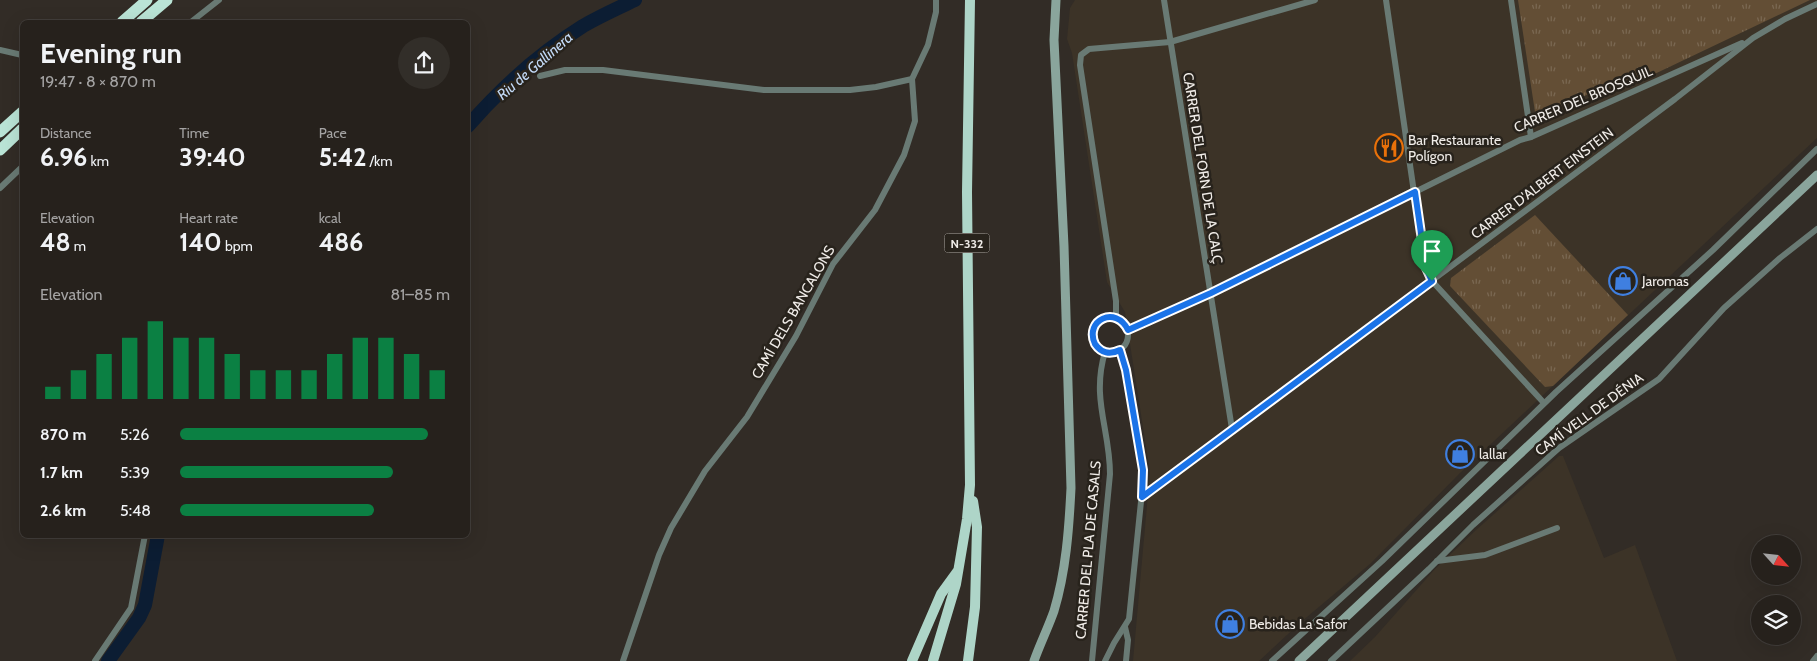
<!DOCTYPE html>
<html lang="en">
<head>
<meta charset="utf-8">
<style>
  :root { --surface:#26211c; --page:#322e29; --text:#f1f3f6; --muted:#a4a3a3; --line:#423e3b; --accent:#0b8043 }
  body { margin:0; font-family:Cabin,sans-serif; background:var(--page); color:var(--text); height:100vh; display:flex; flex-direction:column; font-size:19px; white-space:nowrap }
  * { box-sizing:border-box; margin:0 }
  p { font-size:16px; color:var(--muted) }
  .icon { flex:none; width:28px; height:28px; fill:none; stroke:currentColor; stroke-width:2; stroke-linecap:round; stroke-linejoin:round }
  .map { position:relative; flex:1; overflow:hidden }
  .sheet { position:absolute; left:20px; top:20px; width:450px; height:518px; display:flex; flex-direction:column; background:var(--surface); border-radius:8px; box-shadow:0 5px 20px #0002,0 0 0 1px var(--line) }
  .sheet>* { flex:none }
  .needle { width:32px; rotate:117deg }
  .controls { position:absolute; left:1751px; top:535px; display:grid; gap:10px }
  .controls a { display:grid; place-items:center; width:50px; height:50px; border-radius:50%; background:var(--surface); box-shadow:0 5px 20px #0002,0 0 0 1px var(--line); font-size:25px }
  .pin { position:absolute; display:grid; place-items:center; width:42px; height:42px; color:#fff; margin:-51px -21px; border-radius:50% 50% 50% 0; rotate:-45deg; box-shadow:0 0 5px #0007 }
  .pin .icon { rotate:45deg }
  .round { display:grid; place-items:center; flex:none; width:52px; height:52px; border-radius:26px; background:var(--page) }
  .summary { display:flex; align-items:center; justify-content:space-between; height:85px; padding:0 20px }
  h1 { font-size:28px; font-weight:700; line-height:38px }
  .metrics { display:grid; grid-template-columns:repeat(3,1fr); gap:8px; height:85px; padding:5px 20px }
  .metrics div { display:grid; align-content:center }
  .metrics b { font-size:25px; font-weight:700 }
  .metrics small { font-size:14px; font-weight:400 }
  .metrics p { font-size:14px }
  .chart { height:140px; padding:10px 20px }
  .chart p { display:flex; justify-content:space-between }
  .chart svg { width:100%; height:90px; margin-top:5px; stroke:var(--accent); stroke-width:6 }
  ul { padding:0 20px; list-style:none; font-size:16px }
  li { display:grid; grid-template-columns:80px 60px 1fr; align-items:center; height:38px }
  li i { height:12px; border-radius:6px; background:var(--accent) }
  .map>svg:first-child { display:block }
  .built { fill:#3c3327 }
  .grass { fill:url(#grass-tufts) }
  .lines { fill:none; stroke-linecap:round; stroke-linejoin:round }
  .river { stroke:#0c1d33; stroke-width:14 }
  .minor { stroke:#697a74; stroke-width:6 }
  .secondary { stroke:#8aa59c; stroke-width:9 }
  .trunk { stroke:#aed5c8; stroke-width:10 }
  .motorway { stroke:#bae4d6; stroke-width:11 }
  .route-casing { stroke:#fff; stroke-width:10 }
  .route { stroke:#1a73e8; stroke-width:6 }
  .labels { text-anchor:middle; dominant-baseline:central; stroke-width:5; stroke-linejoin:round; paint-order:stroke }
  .shield { fill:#28231c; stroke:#b4b0ab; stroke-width:1 }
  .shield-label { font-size:12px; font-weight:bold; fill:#f0ece8 }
  .street-label { font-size:14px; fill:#f0ece8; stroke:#28231c }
  .poi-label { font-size:14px; fill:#f0ece8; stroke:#28231c; text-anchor:start }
  .water-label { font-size:15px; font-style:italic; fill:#c3daf7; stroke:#28231c }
</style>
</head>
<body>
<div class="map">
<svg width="1817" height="661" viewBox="0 0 1817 661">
  <defs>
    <pattern id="grass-tufts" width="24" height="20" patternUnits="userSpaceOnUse" patternTransform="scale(1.25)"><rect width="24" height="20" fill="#634e35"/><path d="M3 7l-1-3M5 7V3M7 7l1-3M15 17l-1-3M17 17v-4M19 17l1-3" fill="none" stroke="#7a6852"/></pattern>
  </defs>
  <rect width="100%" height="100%" fill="#322c26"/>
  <g class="built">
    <polygon points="1075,0 1817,0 1817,138 1460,473 1370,564 1301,622 1259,661 1133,661 1150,472 1125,312 1107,282 1072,53 1067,39 1070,8"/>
    <polygon points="1559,456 1563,456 1604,558 1635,545 1677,661 1350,661 1375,637 1435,569 1475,531"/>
  </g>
  <g class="grass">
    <polygon points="1518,0 1810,0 1623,89 1616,80 1543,117 1535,112"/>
    <polygon points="1535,215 1628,315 1553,386 1545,387 1450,286 1451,278"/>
  </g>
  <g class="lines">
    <g class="river">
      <path d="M468 126C501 88 540 53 583 26 600 16 618 8 635 0"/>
      <polyline points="108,661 139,618 145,605 158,535"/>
    </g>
    <g class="minor">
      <polyline points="1164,0 1232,429"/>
      <polyline points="1386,0 1425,268 1432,281 1544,403"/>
      <polyline points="1511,0 1531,137"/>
      <polyline points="191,22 219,0"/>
      <polyline points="0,50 22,55"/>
      <polyline points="540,76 565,70 603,70 764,90 850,90 876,87 912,79"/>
      <polyline points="0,188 22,167"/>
      <circle cx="1110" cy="335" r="18"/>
      <polyline points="1116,318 1116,301 1080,65 1081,55 1089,49 1170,42 1315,0"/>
      <polyline points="1127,330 1211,293 1520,140 1531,137 1742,43"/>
      <polyline points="1142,497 1675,99 1753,38 1785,19 1817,4"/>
      <polyline points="1437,561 1485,555 1557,528"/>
      <polyline points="1125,627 1128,640 1126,661"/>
      <polyline points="95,661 131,608 145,535"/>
      <polyline points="623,661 659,555 671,528 705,471 747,417 796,336 833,264 875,210 904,155 915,121 912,79 928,45 936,12 936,0"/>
      <path d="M1092 661 1110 474C1110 429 1091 399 1105 352"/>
      <polyline points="1105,661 1114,643 1129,619 1143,482 1143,470 1127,369 1120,350"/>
      <polyline points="1272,661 1382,561 1556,392 1713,250 1817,149"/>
      <polyline points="1331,661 1429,569 1473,525 1559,448 1659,379 1724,308 1780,258 1817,229"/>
      <polyline points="1813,661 1817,656"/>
    </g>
    <g class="secondary">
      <path d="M1034 661C1040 644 1048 628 1054 611 1066 571 1069 529 1071 488L1064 246 1054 40 1056 0"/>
      <polyline points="1299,661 1817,175"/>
    </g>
    <g class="trunk">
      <polyline points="912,661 941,594 957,572"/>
      <polyline points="933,661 956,584 967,519 970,485 967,192 970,0"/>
      <polyline points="968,661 975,607 977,527 973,501"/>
    </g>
    <g class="motorway">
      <polyline points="122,22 147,0"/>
      <polyline points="141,22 167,0"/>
      <polyline points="0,132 22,112"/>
      <polyline points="0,150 22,129"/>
    </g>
  </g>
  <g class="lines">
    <defs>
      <path id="route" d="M1415 192 1426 268 1432 281 1142 497 1143 470 1126 370 1120 350C1110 355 1101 353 1095 344 1084 320 1116 305 1128 330L1211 293Z"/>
    </defs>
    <use href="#route" class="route-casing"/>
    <use href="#route" class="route"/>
  </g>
  <defs>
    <symbol id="restaurant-ring" viewBox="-11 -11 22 22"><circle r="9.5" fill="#28231c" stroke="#e8710a" stroke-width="1.5"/><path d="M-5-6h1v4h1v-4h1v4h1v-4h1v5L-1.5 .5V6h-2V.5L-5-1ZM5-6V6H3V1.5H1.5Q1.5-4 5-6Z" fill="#e8710a"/></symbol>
    <symbol id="shop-ring" viewBox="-11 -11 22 22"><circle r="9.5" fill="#28231c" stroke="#3f7fe0" stroke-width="1.5"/><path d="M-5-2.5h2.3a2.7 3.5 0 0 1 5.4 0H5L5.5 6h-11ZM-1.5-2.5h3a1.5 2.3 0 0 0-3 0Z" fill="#3f7fe0"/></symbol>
  </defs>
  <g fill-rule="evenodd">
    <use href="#restaurant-ring" x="1373" y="132" width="32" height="32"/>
    <use href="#shop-ring" x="1607" y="265" width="32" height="32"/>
    <use href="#shop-ring" x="1444" y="438" width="32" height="32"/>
    <use href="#shop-ring" x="1214" y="608" width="32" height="32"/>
  </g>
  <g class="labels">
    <rect class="shield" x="944.5" y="233.5" width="45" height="19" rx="4"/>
    <g class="shield-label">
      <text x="967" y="243">N-332</text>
    </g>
    <g class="street-label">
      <text transform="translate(1583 99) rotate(-23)">CARRER DEL BROSQUIL</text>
      <text transform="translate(1203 168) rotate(81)">CARRER DEL FORN DE LA CALÇ</text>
      <text transform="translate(1542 183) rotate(-37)">CARRER D'ALBERT EINSTEIN</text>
      <text transform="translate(793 312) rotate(-60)">CAMÍ DELS BANCALONS</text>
      <text transform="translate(1589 414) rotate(-36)">CAMÍ VELL DE DÉNIA</text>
      <text transform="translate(1088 550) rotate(-85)">CARRER DEL PLA DE CASALS</text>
    </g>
    <g class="poi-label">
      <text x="1408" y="140">Bar Restaurante<tspan x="1408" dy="16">Polígon</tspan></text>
      <text x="1642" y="281">Jaromas</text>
      <text x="1479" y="454">lallar</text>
      <text x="1249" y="624">Bebidas La Safor</text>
    </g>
    <g class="water-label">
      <text transform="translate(535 66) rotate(-41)">Riu de Gallinera</text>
    </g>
  </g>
</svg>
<div class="controls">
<a><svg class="needle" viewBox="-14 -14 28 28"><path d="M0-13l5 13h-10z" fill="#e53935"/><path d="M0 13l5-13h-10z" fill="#a4a3a3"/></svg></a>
<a><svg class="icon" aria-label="layers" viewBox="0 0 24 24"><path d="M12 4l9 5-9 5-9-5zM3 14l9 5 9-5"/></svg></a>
</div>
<div class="pin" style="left:1432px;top:281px;background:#1e9e55"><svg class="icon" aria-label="arrive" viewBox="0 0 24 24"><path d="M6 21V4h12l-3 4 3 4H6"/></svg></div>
<section class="sheet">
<div class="summary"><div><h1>Evening run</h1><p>19:47 · 8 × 870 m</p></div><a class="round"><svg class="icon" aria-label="share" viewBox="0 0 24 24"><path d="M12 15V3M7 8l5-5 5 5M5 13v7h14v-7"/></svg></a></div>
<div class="metrics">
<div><p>Distance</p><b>6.96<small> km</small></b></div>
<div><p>Time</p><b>39:40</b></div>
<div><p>Pace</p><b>5:42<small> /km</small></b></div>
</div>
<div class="metrics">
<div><p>Elevation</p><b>48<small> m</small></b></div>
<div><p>Heart rate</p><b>140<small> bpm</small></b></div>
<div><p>kcal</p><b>486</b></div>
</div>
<div class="chart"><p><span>Elevation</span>81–85 m</p>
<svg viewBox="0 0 160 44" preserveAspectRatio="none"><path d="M5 44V38M15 44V30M25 44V22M35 44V14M45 44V6M55 44V14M65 44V14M75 44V22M85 44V30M95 44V30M105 44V30M115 44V22M125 44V14M135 44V14M145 44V22M155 44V30"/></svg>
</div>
<ul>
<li><b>870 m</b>5:26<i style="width:92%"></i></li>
<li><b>1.7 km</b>5:39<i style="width:79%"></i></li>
<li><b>2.6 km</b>5:48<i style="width:72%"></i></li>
</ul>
</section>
</div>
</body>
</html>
